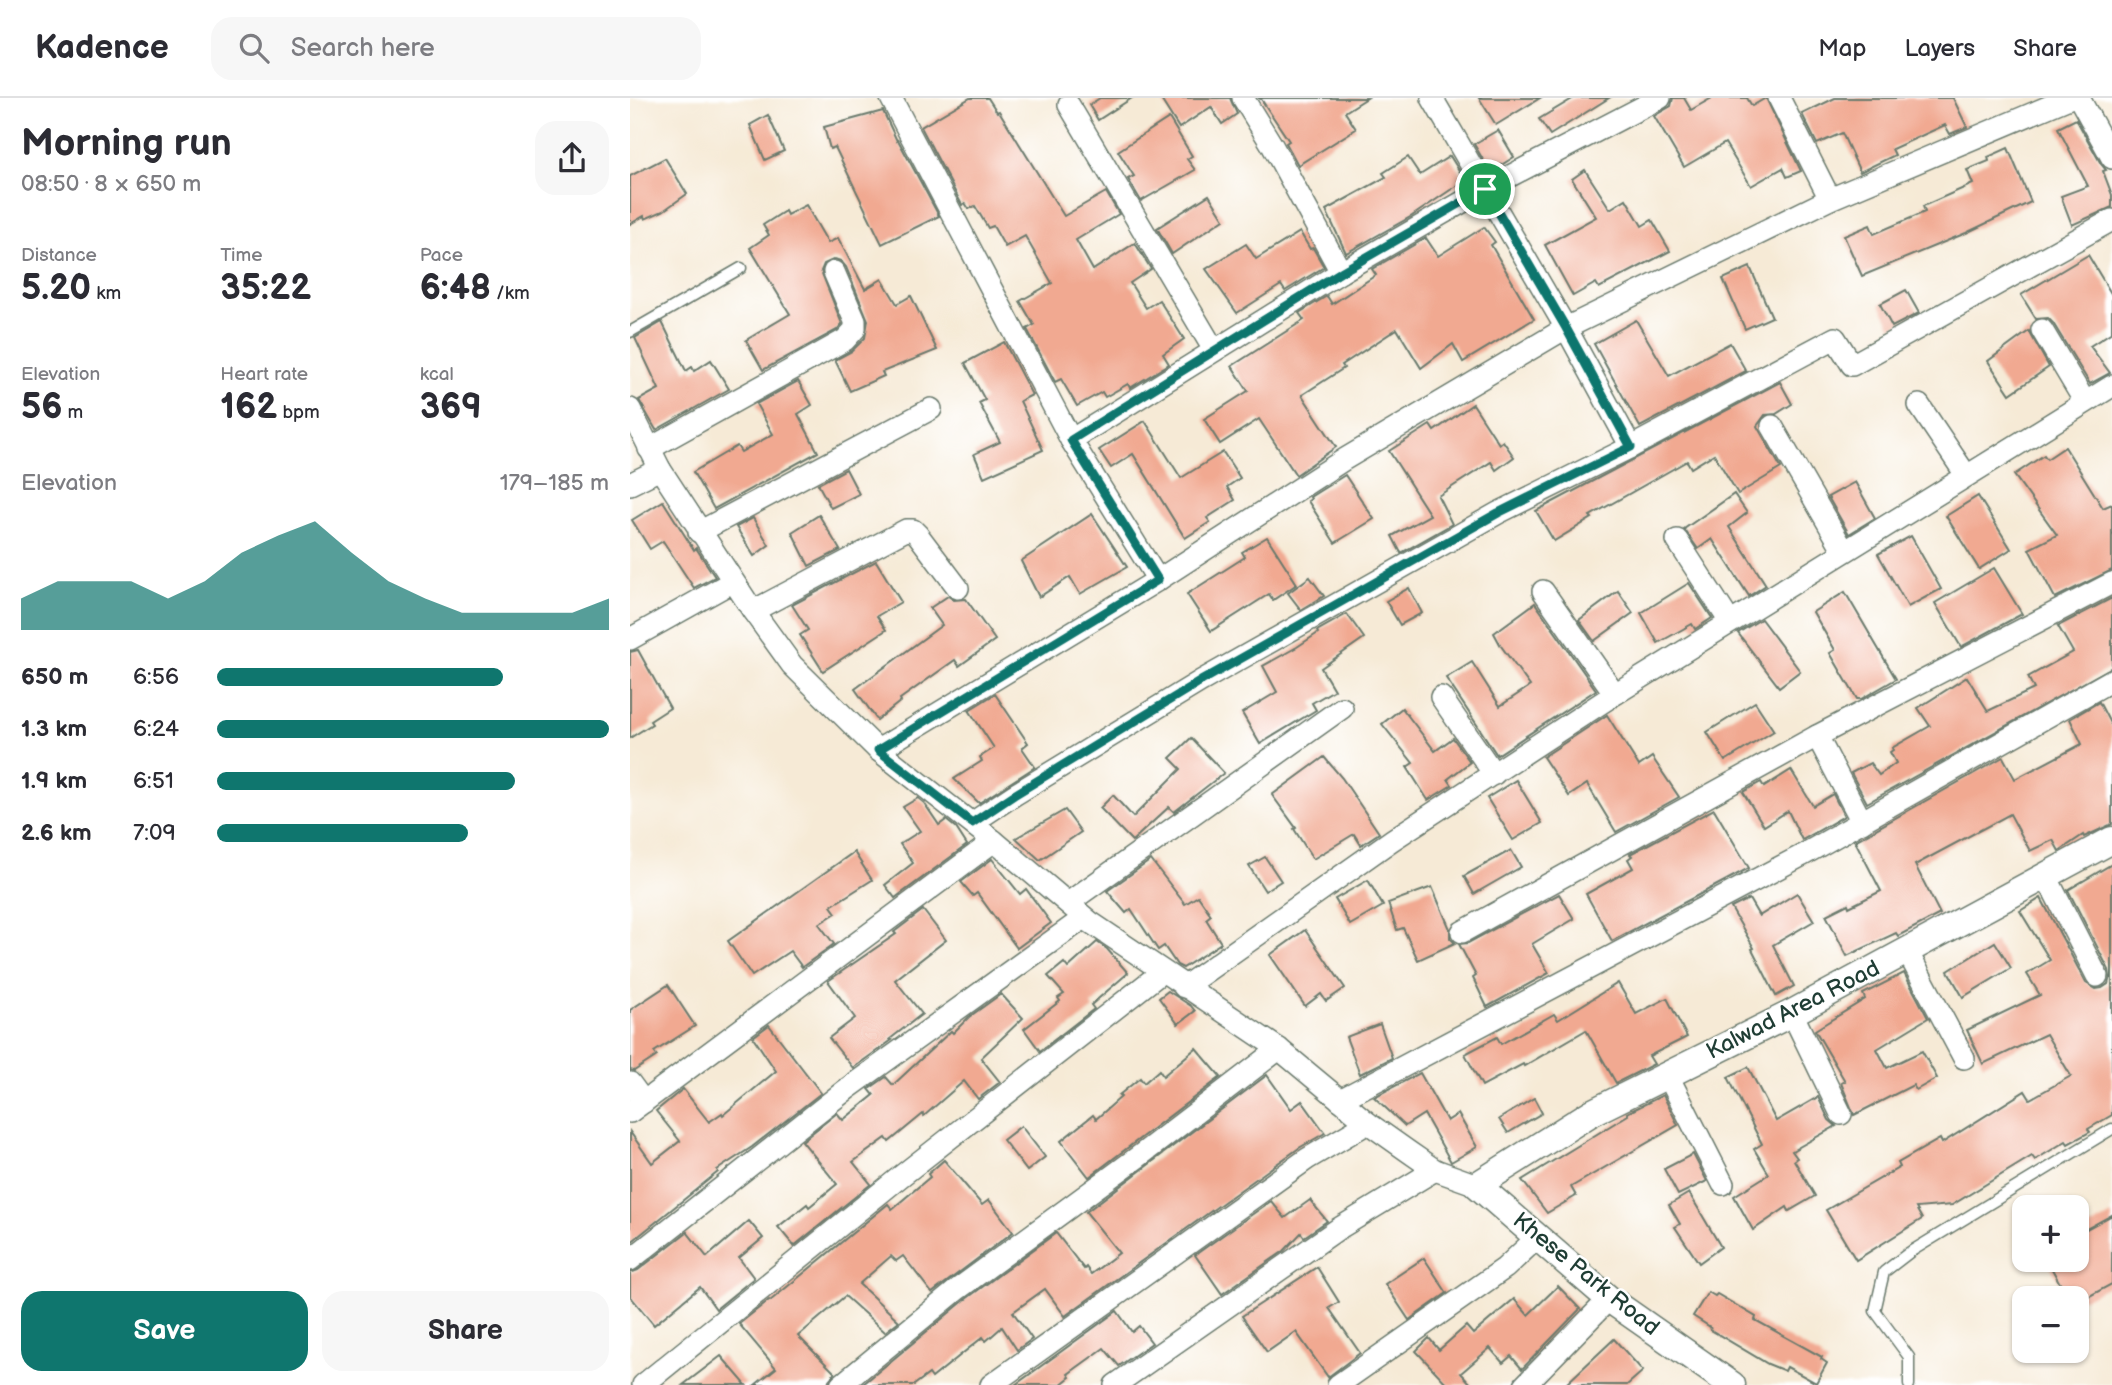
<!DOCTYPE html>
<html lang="en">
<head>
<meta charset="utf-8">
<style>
  :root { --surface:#fff; --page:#f7f7f7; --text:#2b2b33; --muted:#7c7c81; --line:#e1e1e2; --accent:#0f766e }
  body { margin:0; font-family:"Balsamiq Sans",sans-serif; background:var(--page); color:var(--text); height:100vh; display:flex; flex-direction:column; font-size:26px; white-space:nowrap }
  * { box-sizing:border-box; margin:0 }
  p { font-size:23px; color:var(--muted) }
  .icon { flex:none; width:38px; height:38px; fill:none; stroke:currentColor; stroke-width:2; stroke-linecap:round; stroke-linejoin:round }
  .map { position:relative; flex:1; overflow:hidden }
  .side { display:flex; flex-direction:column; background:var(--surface); width:630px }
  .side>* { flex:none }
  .fabs { position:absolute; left:1382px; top:1097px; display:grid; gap:14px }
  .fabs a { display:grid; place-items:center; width:77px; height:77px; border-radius:14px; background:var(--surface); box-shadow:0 2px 5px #0004; font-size:35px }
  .pin { position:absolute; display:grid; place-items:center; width:60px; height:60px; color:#fff; margin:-30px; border:4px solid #fff; border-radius:50%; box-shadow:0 2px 7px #0007 }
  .round { display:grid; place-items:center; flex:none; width:74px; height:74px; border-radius:21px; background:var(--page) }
  .headline { display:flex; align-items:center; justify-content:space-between; height:119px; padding:0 21px }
  h1 { font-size:38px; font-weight:700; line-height:52px }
  .figures { display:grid; grid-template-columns:repeat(3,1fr); gap:10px; height:119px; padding:7px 21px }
  .figures div { display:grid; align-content:center }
  .figures b { font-size:35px; font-weight:700 }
  .figures small { font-size:19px; font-weight:400 }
  .figures p { font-size:19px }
  .chart { height:196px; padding:14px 21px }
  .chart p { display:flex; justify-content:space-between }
  .chart svg { width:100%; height:126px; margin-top:7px; fill:var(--accent); opacity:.7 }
  .cta { display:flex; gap:14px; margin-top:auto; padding:14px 21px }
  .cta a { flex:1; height:80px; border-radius:21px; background:var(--accent); color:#fff; font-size:28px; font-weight:700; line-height:80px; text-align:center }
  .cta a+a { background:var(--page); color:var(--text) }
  ul { padding:0 21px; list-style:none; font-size:23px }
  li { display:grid; grid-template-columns:112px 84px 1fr; align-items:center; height:52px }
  li i { height:18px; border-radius:9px; background:var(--accent) }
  header { display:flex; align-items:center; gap:42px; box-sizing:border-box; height:98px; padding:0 35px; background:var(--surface); border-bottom:2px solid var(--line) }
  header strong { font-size:33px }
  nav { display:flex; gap:38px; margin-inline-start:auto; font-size:24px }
  .search { width:490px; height:63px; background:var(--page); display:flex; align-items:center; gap:18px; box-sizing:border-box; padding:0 24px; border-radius:21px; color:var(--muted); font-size:26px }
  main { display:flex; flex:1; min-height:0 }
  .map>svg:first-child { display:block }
  .building { fill:#f1a991 }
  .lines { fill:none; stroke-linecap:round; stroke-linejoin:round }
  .service-casing { stroke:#6a7a6d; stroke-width:13 }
  .minor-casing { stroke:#6a7a6d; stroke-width:24 }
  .tertiary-casing { stroke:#6a7a6d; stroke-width:29 }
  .service { stroke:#fff; stroke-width:10 }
  .minor { stroke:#fff; stroke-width:21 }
  .tertiary { stroke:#fff; stroke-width:26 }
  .route-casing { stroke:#fff; stroke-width:14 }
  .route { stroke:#0f766e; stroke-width:9 }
  .labels { text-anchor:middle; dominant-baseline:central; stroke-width:5; stroke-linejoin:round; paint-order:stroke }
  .street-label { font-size:23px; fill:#1f3d34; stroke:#fff }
</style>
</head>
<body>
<header>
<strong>Kadence</strong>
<div class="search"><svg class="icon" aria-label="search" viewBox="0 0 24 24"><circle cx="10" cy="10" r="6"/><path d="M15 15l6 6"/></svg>Search here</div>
<nav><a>Map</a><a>Layers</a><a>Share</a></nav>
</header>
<main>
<section class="side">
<div class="headline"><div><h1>Morning run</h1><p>08:50 · 8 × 650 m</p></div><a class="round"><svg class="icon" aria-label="share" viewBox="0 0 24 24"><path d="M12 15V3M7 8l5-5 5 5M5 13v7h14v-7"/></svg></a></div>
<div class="figures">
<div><p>Distance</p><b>5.20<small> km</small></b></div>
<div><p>Time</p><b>35:22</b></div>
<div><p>Pace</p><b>6:48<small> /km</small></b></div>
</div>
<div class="figures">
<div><p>Elevation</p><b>56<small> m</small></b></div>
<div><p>Heart rate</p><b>162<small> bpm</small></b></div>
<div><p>kcal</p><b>369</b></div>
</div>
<div class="chart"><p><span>Elevation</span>179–185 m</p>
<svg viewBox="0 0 160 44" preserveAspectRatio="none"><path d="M0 44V33L10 27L20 27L30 27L40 33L50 27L60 17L70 11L80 6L90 17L100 27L110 33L120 38L130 38L140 38L150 38L160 33V44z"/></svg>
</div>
<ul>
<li><b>650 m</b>6:56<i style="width:73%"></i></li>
<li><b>1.3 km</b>6:24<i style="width:100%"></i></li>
<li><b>1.9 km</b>6:51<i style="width:76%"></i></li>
<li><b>2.6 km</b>7:09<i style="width:64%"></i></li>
</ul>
<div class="cta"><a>Save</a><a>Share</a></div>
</section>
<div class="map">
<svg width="1482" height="1287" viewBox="0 0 1482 1287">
  <rect width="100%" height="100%" fill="#fff"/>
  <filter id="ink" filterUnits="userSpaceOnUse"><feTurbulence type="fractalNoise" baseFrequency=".0143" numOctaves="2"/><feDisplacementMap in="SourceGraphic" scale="14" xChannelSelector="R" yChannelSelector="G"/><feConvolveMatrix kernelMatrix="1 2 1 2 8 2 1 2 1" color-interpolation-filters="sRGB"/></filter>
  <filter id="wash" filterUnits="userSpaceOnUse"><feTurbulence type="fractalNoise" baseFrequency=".00686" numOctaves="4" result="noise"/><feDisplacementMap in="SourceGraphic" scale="28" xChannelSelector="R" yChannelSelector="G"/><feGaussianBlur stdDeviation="1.57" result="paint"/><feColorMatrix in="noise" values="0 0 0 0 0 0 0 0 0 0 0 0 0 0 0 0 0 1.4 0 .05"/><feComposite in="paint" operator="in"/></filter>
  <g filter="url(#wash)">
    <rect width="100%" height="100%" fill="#f6ead6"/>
    <g id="blocks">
      <g class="building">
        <polygon points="340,0 358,0 367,14 369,13 434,118 476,94 489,116 446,142 463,172 505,145 521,171 500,185 516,210 529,202 554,241 533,256 539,266 500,290 498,286 475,299 472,294 447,308 431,281 425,284 397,231 404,227 390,203 422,185 395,138 375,149 363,128 358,130 345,108 339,111 335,105 332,107 291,29"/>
        <polygon points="470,0 502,0 468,22 459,7"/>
        <polygon points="530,0 600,0 607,16 592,26 581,9 549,30"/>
        <polygon points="628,0 737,0 715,14 726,31 668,67 656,45 659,43 631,1"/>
        <polygon points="849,0 910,0 866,27"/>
        <polygon points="944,0 979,0 920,37 909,21"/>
        <polygon points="1043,0 1054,0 1061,12 1082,0 1117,0 1122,8 1136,0 1171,73 1157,79 1153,70 1121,88 1095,45 1054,69 1024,18 1041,8"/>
        <polygon points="1205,0 1323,0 1337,29 1320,36 1315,27 1262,51 1265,57 1230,74 1212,35 1187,46 1172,16"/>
        <polygon points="253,13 267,43 268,42 309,118 252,146 205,49 200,51 194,29"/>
        <polygon points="138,17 154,53 135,62 120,27"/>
        <polygon points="539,20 562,58 557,61 565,72 511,103 498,81 504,78 488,53"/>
        <polygon points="1446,21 1471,66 1476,72 1473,73 1482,97 1482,109 1442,127 1431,98 1458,88 1428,30"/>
        <polygon points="868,32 884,59 860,74 844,46"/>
        <polygon points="1378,50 1401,104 1336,135 1232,178 1214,138 1240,127 1244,136 1295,114 1293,108 1343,86 1337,72 1359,63 1358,59"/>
        <polygon points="820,58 835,82 782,118 716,155 696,112 756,79 753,75 778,59 790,77"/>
        <polygon points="35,60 57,96 33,113 15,121 14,118 0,126 0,78"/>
        <polygon points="955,72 980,111 996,101 1012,128 1022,122 1040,153 969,190 966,185 943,198 915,147 966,119 942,81"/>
        <polygon points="579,97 594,121 542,156 527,130"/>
        <polygon points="176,107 198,145 208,140 235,191 252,181 267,206 281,198 307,252 252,274 254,278 220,293 205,262 222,253 235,240 238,222 216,169 211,163 205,161 194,166 191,173 212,226 207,232 133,272 116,242 160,216 120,150 139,137 133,127 155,113 157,117"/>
        <polygon points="854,129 865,144 861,147 904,221 833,264 823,246 791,270 767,231 712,267 714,270 672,297 706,349 666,377 629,321 590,346 574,321 618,293 602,268 674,222 669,215 697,198 702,206 746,177 742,171 796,140 808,158"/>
        <polygon points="670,134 680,151 683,150 694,169 655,193 651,187 607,215 576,171 616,146 626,161"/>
        <polygon points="1458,157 1482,197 1482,234 1460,248 1480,275 1460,286 1423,225 1418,220 1406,221 1391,197"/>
        <polygon points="1120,169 1142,219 1115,231 1093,181"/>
        <polygon points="1276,192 1289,215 1262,229 1250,206"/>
        <polygon points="1006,222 1039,278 1100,245 1116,273 1010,329 964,246"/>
        <polygon points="32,224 56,273 62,269 64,273 81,262 99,291 26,332 9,302 29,291 5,240"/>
        <polygon points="1399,233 1419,269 1380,296 1358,263"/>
        <polygon points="374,244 402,297 390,303 413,352 354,379 344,356 370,344 349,305 355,302 335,265"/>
        <polygon points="168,283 182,307 168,316 188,354 84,411 63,374 107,348 111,354 143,336 126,306"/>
        <polygon points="1150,284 1162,306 1146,316 1135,317 1127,328 1151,370 1108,396 1084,356 1061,370 1057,363 960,418 962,420 924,443 906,413"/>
        <polygon points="843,306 869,346 873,343 884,359 866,372 861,364 808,398 822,426 771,455 762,438 800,417 759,353 800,327 804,333"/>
        <polygon points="515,323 551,380 593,354 610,380 597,389 605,402 577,420 580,424 555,440 503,356 481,370 469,352"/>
        <polygon points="1435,349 1473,410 1482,406 1482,472 1425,500 1399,451 1427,437 1384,377 1414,357 1417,361"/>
        <polygon points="216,371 229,396 201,410 188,386"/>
        <polygon points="715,377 744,421 705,445 678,403 681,401 680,399"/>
        <polygon points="1225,384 1245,420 1219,436 1198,399"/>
        <polygon points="1104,396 1117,415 1099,429 1136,487 1119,498 1082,441 1068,451 1054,431"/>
        <polygon points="1348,398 1381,451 1349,471 1316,418"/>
        <polygon points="33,403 64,452 66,450 85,479 64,490 33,443 20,451 2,422"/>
        <polygon points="462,416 497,469 450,496 440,479 409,499 391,463"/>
        <polygon points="189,417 210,452 179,468 162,434"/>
        <polygon points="123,420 139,447 124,458 106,429"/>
        <polygon points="1281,438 1311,491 1278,509 1248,456"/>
        <polygon points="637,439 667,486 643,502 639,496 581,533 557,496 615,459 612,454"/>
        <polygon points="246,463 271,504 247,518 256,532 193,573 170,537 178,532 162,507"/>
        <polygon points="1364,470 1392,516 1331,549 1305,505"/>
        <polygon points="680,479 694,498 671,512 658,495"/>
        <polygon points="1059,485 1082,520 1065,531 1062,526 1028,545 1011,515"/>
        <polygon points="779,490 792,515 770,527 756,503"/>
        <polygon points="988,493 1003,515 964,543 949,522"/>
        <polygon points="1215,494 1266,581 1231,601 1227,601 1200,555 1205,552 1183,514"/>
        <polygon points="318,498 324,502 336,501 365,542 329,568 325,562 270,601 271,603 247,622 225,591 312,527 300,510"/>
        <polygon points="1482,500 1482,569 1237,705 1221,675 1240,665 1249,677 1266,665 1260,654 1263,652 1262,650 1300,628 1288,610 1337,579 1358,613 1404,591 1398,579 1443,554 1428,528"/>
        <polygon points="905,505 966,592 867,657 816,580 842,564 870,608 900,588 871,548 864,535"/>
        <polygon points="717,516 734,540 691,570 704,592 682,605 686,612 630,646 612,615 647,594 633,568 667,549 688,535 687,533"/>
        <polygon points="1131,521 1170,573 1149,589 1108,535"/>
        <polygon points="8,552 40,610 20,623 22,626 0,640 0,554"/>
        <polygon points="365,596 398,645 392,650 405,669 349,705 324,681 352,663 350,659 364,650 339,612"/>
        <polygon points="1125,604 1144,633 1095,663 1077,634"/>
        <polygon points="1469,604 1482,629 1482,726 1454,739 1453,737 1429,753 1423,742 1400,753 1380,716 1285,767 1310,816 1268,838 1266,835 1217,858 1196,817 1218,806 1219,809 1251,793 1225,743 1373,659 1385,681 1452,646 1440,621"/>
        <polygon points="772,610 805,653 823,640 840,664 818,681 822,687 798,702 777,669 783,665 752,626"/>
        <polygon points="977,617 1009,668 1022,659 1049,699 986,734 957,686 939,698 913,659"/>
        <polygon points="561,640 594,675 544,714 539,709 502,743 470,710 483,697 503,719 551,671 540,660"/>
        <polygon points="694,659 712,680 749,735 731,747 724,736 683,761 664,731 666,730 642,697"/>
        <polygon points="1161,672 1183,708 1203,696 1214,718 1172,742 1158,713 1134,728 1113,694 1131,684 1134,689"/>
        <polygon points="886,682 912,725 883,742 857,700"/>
        <polygon points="288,700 294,705 309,727 316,722 326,730 337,747 265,800 255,787 283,765 270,746 290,733 273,709"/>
        <polygon points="1084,711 1119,770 982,843 956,796 1003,770 998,761 1002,758 1000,756"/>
        <polygon points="435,712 451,734 410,762 386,740"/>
        <polygon points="881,752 891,769 844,796 834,778"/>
        <polygon points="224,754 242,782 201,808 206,815 189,826 204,846 172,869 160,853 122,878 98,843"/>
        <polygon points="635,759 651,783 635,793 619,768"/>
        <polygon points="362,761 390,796 396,791 421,825 387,850 347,795 343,798 331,784"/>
        <polygon points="521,762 555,806 568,798 581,817 576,821 591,845 553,870 547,867 534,848 528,852 501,811 496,815 477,793"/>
        <polygon points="1482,766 1482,1017 1458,1031 1460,1034 1438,1046 1436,1043 1405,1062 1402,1058 1322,1107 1286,1110 1292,1121 1226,1162 1196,1112 1270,1069 1268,1065 1310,1041 1312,1045 1395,993 1400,1001 1441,978 1416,936 1353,966 1337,932 1410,897 1397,876 1420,862 1390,813 1411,800 1456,885 1466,891 1472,890 1478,886 1480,879 1479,872 1438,792"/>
        <polygon points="738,782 753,808 720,827 705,801"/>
        <polygon points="802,789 820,831 820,840 825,845 788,862 773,830 767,832 758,805"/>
        <polygon points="1167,795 1184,823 1143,847 1164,888 1146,898 1122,851 1124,850 1101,810 1119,801 1129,818"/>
        <polygon points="929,796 944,821 902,846 919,875 857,909 843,880 846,878 829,846 838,845"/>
        <polygon points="293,812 316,842 265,882 292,916 260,941 262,942 223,970 199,940 225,920 198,883 266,836 264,834"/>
        <polygon points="675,832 715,890 696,903 691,896 675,908 640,857"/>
        <polygon points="467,844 477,851 498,875 461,907 464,911 410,953 394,931 430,903 428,900 434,896 418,878 434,865 438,870"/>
        <polygon points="1365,844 1381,870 1333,899 1318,873"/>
        <polygon points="1274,875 1298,920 1247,951 1257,970 1292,953 1307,980 1286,992 1283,987 1224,1017 1211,985 1215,983 1185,932 1235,901 1233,896"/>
        <polygon points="988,885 1006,916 1037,900 1057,939 1019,958 1024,966 986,985 956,932 894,968 893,966 852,988 835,956 867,939 871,946 924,916 928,922"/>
        <polygon points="38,887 65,928 24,954 27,958 4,973 0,972 0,912"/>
        <polygon points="538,893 561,908 565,913 548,926 529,900"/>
        <polygon points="371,896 393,920 351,960 370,984 348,1001 334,983 294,1018 293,1016 259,1044 256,1040 223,1064 241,1086 164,1148 148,1129 177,1106 179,1109 207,1086 172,1043 207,1015 213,1022 244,997 239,991 256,979 263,987 321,933 323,935 339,919"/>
        <polygon points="750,926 762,960 730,976 716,939"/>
        <polygon points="139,927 191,995 122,1049 87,1072 88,1074 0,1145 0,1034 22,1065 50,1043 26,1013 53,991 79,1024 92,1015 93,1017 146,973 123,939"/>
        <polygon points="566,950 591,979 459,1079 431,1043 463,1017 466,1021 491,999 489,997 510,980 514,985 529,972 533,978"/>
        <polygon points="1118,969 1146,1023 1188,999 1199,1022 1206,1028 1162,1053 1167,1060 1164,1062 1185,1098 1159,1113 1157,1109 1123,1132 1104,1098 1139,1076 1124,1051 1132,1046 1098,979"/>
        <polygon points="790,975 817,1023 828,1016 847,1049 821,1064 794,1016 775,1028 744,999"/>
        <polygon points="637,977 661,1011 672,1003 695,1035 669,1050 435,1218 415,1191 383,1214 402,1241 387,1252 372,1229 356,1243 353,1239 302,1280 299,1276 284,1287 232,1287 336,1201 426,1135 454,1171 456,1169 461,1176 489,1155 456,1114"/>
        <polygon points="1033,997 1048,1027 941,1089 946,1098 917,1115 892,1082 998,1017 997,1015"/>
        <polygon points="904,1000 912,1015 878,1035 869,1021"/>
        <polygon points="391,1028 415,1059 397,1073 373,1042"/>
        <polygon points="1063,1056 1077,1083 1048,1097 1034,1071"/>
        <polygon points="314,1062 352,1107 359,1102 383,1134 302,1195 273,1158 266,1163 261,1158 229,1186 269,1223 255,1234 215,1198 168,1238 205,1275 199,1282 198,1287 125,1287 146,1270 109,1226 139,1202 140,1203 258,1106 262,1111 300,1079 298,1076"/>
        <polygon points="1059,1095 1091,1149 1069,1165 1045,1129 1050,1126 1039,1107"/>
        <polygon points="680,1102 697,1123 674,1139 671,1135 654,1153 592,1196 565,1157 641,1103 655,1120"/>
        <polygon points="1482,1117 1482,1186 1456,1200 1438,1200 1417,1162 1447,1162 1447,1136"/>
        <polygon points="119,1123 133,1140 109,1160 124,1180 86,1211 70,1189 24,1227 0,1198 0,1175 8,1172 57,1134 77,1159"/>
        <polygon points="794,1160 817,1195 779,1222 755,1186"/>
        <polygon points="687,1169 709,1204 699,1210 730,1255 698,1279 666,1234 637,1254 612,1218"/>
        <polygon points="928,1188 950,1211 892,1271 881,1258 873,1265 860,1250 831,1275 842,1287 818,1287 786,1253 799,1240 809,1252 836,1228 843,1236 884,1201 898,1217"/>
        <polygon points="1078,1194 1085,1198 1087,1196 1126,1219 1125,1222 1192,1259 1191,1261 1197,1265 1186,1285 1157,1269 1155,1273 1138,1266 1081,1232 1080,1229 1063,1218"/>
        <polygon points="487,1213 502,1234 509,1228 522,1245 489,1268 474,1250 438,1276 440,1279 430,1287 385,1287"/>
        <polygon points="984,1241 1013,1273 997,1287 935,1287"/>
        <polygon points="91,1258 116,1287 53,1287"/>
      </g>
    </g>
  </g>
  <g filter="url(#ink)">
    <use href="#blocks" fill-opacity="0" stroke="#6a7a6d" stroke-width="2"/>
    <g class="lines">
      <defs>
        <g id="service">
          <polyline points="0,234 111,170"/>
          <polyline points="1279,1287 1279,1259 1245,1213 1254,1174 1280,1154 1482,1031"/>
        </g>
        <g id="minor">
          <polyline points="261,0 441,342 528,482"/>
          <polyline points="613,0 642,47 711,174"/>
          <polyline points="802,0 936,230 1001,349"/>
          <polyline points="1149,0 1200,101"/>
          <polyline points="1449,0 1482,60"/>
          <polyline points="439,7 584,252"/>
          <polyline points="1412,232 1455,304"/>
          <polyline points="1289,307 1336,377"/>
          <polyline points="0,311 30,371 123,513 162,567 248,652 364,743 460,824 649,951 738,1025 779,1054 805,1072 847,1087"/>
          <polyline points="1142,328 1214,453"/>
          <polyline points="441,342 711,174 855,91 1030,0"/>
          <polyline points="19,351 215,242 225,231 225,223 204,174"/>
          <polyline points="0,386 30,371"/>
          <polyline points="69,434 301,311"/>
          <polyline points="1047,442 1100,524"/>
          <polyline points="913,493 985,596"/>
          <polyline points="123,513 276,432 283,432 288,437 328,490"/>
          <polyline points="0,541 102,484"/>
          <polyline points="811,599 864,676"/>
          <polyline points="1187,638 1232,724"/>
          <polyline points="248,652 528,482 715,361 936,230 1200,101 1439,0"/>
          <polyline points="342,725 384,697 571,583 868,415 1001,349 1205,240 1222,267 1482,122"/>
          <polyline points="1416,778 1467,878"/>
          <polyline points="438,805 712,610"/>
          <polyline points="832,834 1187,638 1482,485"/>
          <polyline points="1277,853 1334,960"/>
          <polyline points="554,889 762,742 985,596 1482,288"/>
          <polyline points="1162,915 1211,1016"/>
          <polyline points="1037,976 1093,1086"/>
          <polyline points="0,985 14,1004"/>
          <polyline points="710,1002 1171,758 1482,582"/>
          <polyline points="0,1014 364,743"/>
          <polyline points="0,1162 217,991 454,820"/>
          <polyline points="13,1287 270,1079 532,874"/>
          <polyline points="211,1287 328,1191 508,1059 649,951"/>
          <polyline points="361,1287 677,1061 738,1025"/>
          <polyline points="485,1287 708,1131 805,1072"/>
          <polyline points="708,1287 875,1170 909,1138"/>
          <polyline points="895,1287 979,1201"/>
        </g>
        <polyline id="tertiary" points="1102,1287 979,1201 847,1087 961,1015 1162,915 1482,742"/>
      </defs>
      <use href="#service" class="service-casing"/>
      <use href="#minor" class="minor-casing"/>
      <use href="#tertiary" class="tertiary-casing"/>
      <use href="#service" class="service"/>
      <use href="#minor" class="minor"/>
      <use href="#tertiary" class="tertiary"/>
    </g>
  </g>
  <g class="lines" filter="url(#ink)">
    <defs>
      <polygon id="route" points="855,91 936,230 1001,349 868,415 571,583 384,697 342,725 248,652 528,482 441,342 711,174"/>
    </defs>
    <use href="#route" class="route-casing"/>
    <use href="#route" class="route"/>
  </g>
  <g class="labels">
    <g class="street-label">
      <text transform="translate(1163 912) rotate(-27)">Kalwad Area Road</text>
      <text transform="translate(956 1176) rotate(39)">Khese Park Road</text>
    </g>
  </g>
</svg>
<div class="fabs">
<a>+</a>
<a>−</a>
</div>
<div class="pin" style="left:855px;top:91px;background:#1e9e55"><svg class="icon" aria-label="arrive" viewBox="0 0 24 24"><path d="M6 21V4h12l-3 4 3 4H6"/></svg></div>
</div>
</main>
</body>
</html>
